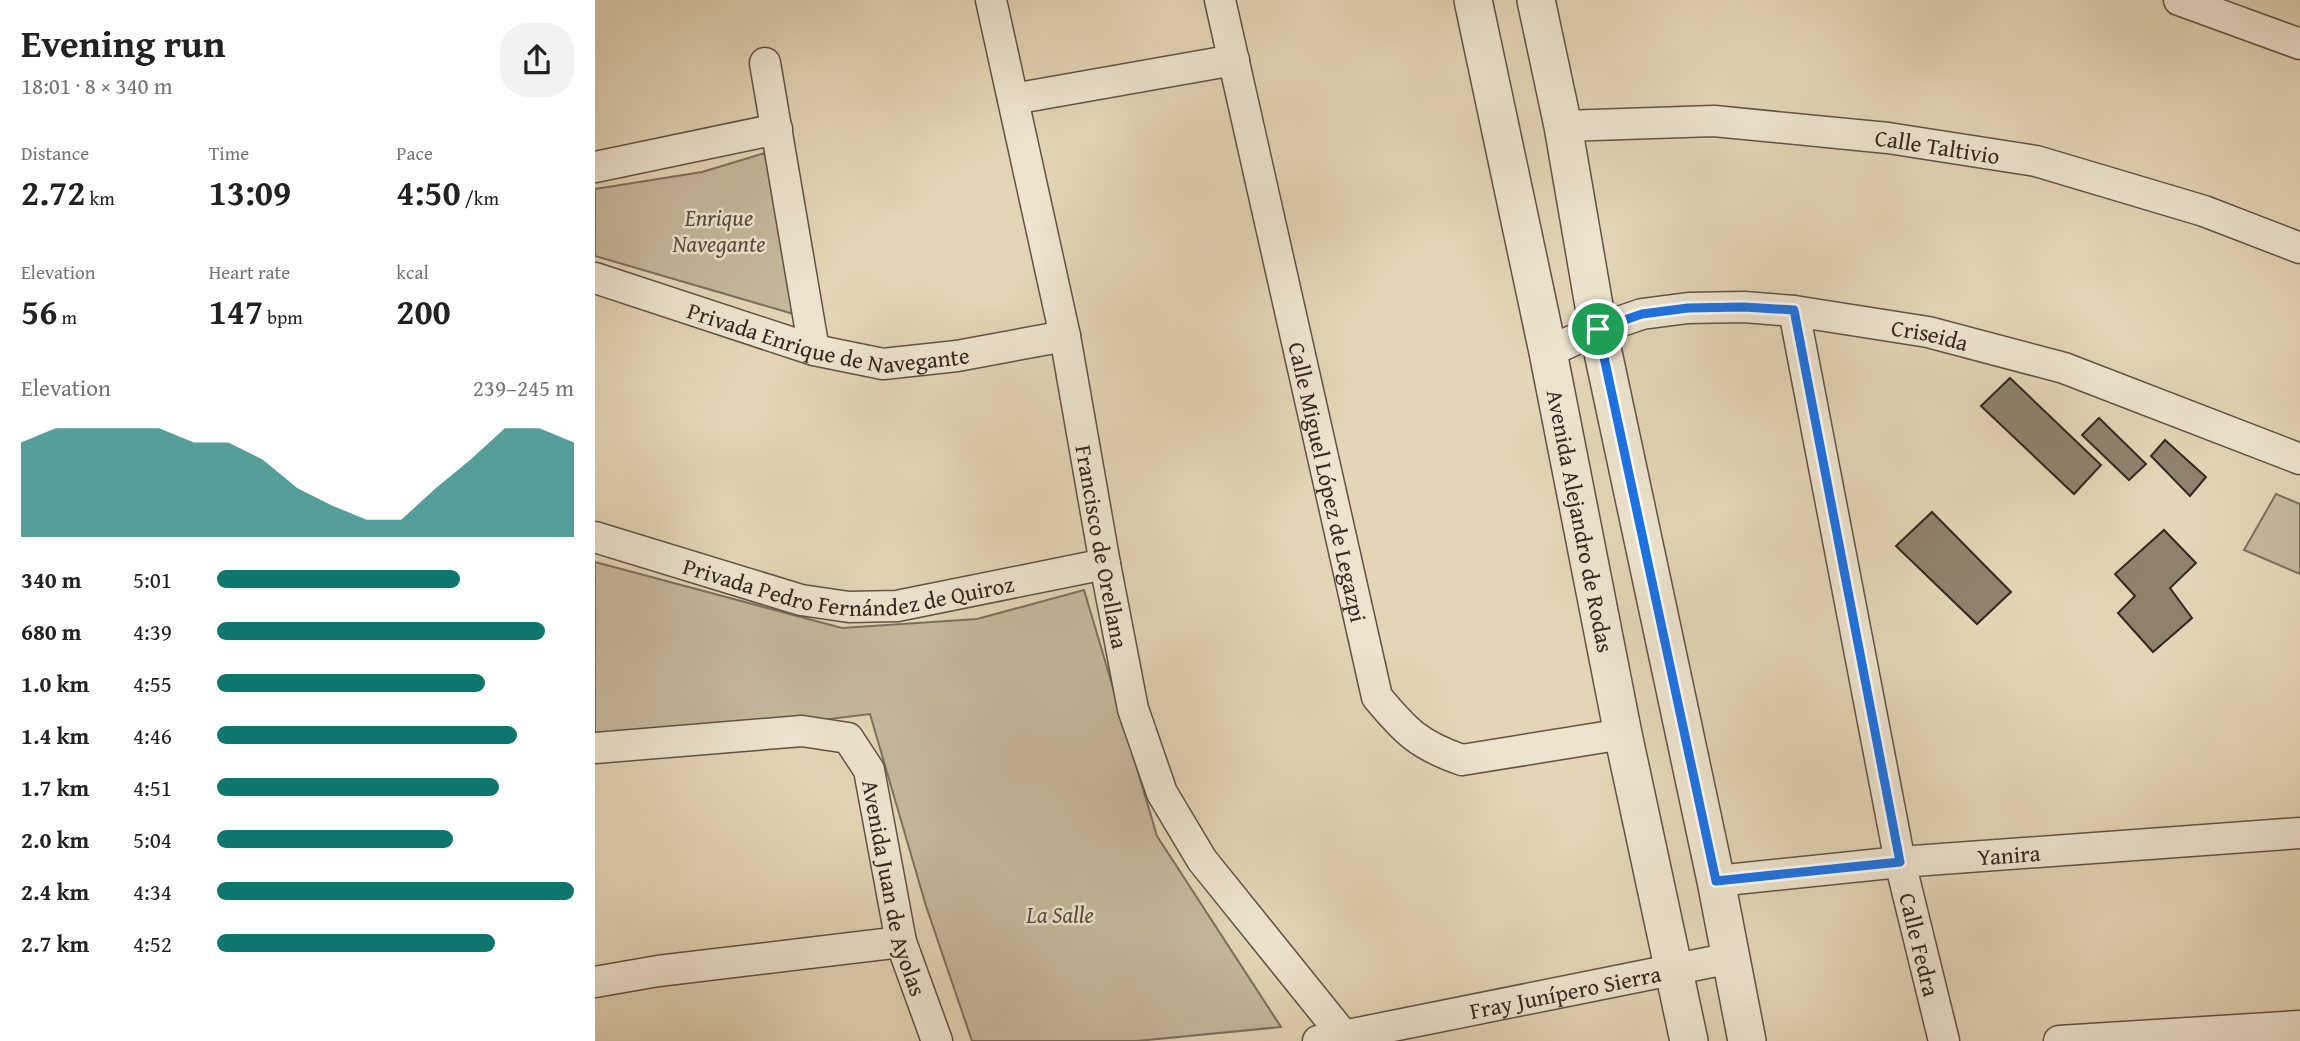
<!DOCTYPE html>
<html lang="en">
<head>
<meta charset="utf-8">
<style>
  :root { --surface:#fff; --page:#f2f2f2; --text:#222; --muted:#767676; --accent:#0f766e }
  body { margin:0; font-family:"Gentium Book Plus",serif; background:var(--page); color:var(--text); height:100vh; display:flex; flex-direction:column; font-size:26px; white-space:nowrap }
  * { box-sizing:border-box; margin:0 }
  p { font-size:23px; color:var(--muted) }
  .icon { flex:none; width:38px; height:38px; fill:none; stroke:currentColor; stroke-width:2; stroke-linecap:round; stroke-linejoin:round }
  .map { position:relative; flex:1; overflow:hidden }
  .panel { display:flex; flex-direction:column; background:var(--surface); width:595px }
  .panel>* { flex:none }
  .pin { position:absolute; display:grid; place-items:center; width:60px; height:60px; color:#fff; margin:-30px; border:4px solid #fff; border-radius:50%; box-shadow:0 2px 7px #0007 }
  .round { display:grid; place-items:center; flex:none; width:74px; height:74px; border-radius:28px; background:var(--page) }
  .summary { display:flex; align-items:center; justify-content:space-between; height:119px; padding:0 21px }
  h1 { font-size:38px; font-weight:700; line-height:52px }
  .stats { display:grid; grid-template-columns:repeat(3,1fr); gap:10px; height:119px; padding:7px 21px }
  .stats div { display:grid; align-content:center }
  .stats b { font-size:35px; font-weight:700 }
  .stats small { font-size:19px; font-weight:400 }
  .stats p { font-size:19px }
  .chart { height:196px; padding:14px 21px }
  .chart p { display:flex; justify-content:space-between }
  .chart svg { width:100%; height:126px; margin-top:7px; fill:var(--accent); opacity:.7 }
  ul { padding:0 21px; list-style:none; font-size:23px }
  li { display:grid; grid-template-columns:112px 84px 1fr; align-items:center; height:52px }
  li i { height:18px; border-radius:9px; background:var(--accent) }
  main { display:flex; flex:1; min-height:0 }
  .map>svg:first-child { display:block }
  .green { fill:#c5b89c; stroke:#7c705e; stroke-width:2 }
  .building { fill:#8f826d; stroke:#342820; stroke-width:2 }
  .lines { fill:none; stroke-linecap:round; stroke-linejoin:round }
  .minor-casing { stroke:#605345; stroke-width:33 }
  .tertiary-casing { stroke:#605345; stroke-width:40 }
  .minor { stroke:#ede4cf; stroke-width:30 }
  .tertiary { stroke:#ede4cf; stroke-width:37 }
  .route-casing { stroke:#fff; stroke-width:14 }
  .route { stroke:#1a73e8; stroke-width:9 }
  .labels { text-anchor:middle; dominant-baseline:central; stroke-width:5; stroke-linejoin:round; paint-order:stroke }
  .street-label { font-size:23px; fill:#342820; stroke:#ede4cf }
  .park-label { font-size:23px; font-style:italic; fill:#584c3f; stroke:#ede4cf }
</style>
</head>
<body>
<main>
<section class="panel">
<div class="summary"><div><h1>Evening run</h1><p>18:01 · 8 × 340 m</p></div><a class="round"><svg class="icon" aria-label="share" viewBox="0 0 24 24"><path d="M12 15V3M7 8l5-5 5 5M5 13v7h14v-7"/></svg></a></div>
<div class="stats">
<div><p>Distance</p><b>2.72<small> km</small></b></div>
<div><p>Time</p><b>13:09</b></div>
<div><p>Pace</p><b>4:50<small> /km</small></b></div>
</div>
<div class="stats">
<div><p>Elevation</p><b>56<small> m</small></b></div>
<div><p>Heart rate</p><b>147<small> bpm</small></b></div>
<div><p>kcal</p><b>200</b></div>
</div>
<div class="chart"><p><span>Elevation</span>239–245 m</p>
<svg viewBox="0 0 160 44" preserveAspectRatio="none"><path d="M0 44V11L10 6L20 6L30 6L40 6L50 11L60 11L70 17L80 27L90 33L100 38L110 38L120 27L130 17L140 6L150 6L160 11V44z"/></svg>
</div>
<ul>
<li><b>340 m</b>5:01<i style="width:68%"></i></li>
<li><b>680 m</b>4:39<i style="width:92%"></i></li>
<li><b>1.0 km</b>4:55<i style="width:75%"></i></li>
<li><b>1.4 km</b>4:46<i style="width:84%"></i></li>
<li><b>1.7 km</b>4:51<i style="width:79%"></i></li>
<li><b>2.0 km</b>5:04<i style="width:66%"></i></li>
<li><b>2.4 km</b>4:34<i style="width:100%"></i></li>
<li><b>2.7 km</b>4:52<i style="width:78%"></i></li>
</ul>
</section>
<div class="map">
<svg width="1705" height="1041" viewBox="0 0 1705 1041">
  <rect width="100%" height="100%" fill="#e3d5b5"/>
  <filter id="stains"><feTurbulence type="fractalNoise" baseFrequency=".00286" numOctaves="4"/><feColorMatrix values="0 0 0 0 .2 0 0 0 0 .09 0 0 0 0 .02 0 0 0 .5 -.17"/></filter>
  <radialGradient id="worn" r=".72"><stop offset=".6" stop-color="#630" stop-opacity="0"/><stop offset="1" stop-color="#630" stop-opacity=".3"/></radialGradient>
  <g class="green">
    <polygon points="170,153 202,315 0,256 0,189 107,172"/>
    <polygon points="1681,494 1705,504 1705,574 1649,550"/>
    <polygon points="0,562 247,628 382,619 489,590 562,836 686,1027 542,1041 377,1041 331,906 275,714 202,723 0,736"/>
  </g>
  <g class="building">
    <polygon points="1415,378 1506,465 1479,494 1386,406"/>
    <polygon points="1504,418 1551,464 1534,480 1487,435"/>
    <polygon points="1570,440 1611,477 1595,496 1556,456"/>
    <polygon points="1337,512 1416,592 1382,624 1301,546"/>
    <polygon points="1569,530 1601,563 1575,588 1597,618 1558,652 1523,613 1540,596 1520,574"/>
  </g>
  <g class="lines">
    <defs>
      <g id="minor">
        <path id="s1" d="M396 0 470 336 510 564 538 709 567 793 607 860 748 1035"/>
        <path id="s2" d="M625 0 782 697C811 732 824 745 867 760L1028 734"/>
        <polyline points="1584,0 1705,44"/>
        <polyline points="170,63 219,350"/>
        <polyline points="418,99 639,60"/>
        <path id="s3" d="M968 126 1119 121 1293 138 1441 161 1609 211 1705 248"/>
        <polyline points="0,167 182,129"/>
        <path id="s4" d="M0 278 219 350 288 364 362 356 470 336"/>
        <path id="s5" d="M1199 311 1305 862 1349 1041"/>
        <path id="s6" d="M953 352 1003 329 1047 314 1093 308 1149 307 1199 311 1333 332 1469 368 1705 459"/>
        <path id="s7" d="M0 537 206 600 254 607 302 606 510 564"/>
        <path id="s8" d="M0 748 207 731 253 738 274 770 306 942 342 1041"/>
        <path id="s9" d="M1121 881 1305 862 1705 833"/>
        <polyline points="0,982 63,971 306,942"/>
        <path id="s10" d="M723 1041 1136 958"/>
        <polyline points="1464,1041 1705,1026"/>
      </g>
      <g id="tertiary">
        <path id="s11" d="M878 0 953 352 1028 734 1094 1041"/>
        <polyline points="941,0 968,126 1003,329 1121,881 1152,1041"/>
      </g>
    </defs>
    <use href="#minor" class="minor-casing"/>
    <use href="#tertiary" class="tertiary-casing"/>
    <use href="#minor" class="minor"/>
    <use href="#tertiary" class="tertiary"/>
  </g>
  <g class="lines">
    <defs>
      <polygon id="route" points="1149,307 1199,310 1305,862 1121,881 1003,329 1047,314 1093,308"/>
    </defs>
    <use href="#route" class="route-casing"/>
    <use href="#route" class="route"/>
  </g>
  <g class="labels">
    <g class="street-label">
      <text stroke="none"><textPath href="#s3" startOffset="376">Calle Taltivio</textPath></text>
      <text stroke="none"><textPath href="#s4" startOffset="243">Privada Enrique de Navegante</textPath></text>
      <text stroke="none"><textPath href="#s6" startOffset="392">Criseida</textPath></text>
      <text stroke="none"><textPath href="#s2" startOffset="494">Calle Miguel López de Legazpi</textPath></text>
      <text stroke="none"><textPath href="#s11" startOffset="532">Avenida Alejandro de Rodas</textPath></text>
      <text stroke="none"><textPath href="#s1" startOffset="558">Francisco de Orellana</textPath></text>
      <text stroke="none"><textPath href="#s7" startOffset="262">Privada Pedro Fernández de Quiroz</textPath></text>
      <text stroke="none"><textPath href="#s9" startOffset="294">Yanira</textPath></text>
      <text stroke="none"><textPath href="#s8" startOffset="413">Avenida Juan de Ayolas</textPath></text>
      <text stroke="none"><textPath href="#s5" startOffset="646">Calle Fedra</textPath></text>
      <text stroke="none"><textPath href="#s10" startOffset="252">Fray Junípero Sierra</textPath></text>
    </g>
    <g class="park-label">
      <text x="124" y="217">Enrique<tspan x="124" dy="26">Navegante</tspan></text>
      <text x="465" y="914">La Salle</text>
    </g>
  </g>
  <rect width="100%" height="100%" filter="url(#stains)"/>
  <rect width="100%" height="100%" fill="url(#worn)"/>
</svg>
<div class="pin" style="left:1003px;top:329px;background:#1e9e55"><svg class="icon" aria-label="arrive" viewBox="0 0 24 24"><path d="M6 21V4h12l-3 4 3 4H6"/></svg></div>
</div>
</main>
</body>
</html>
